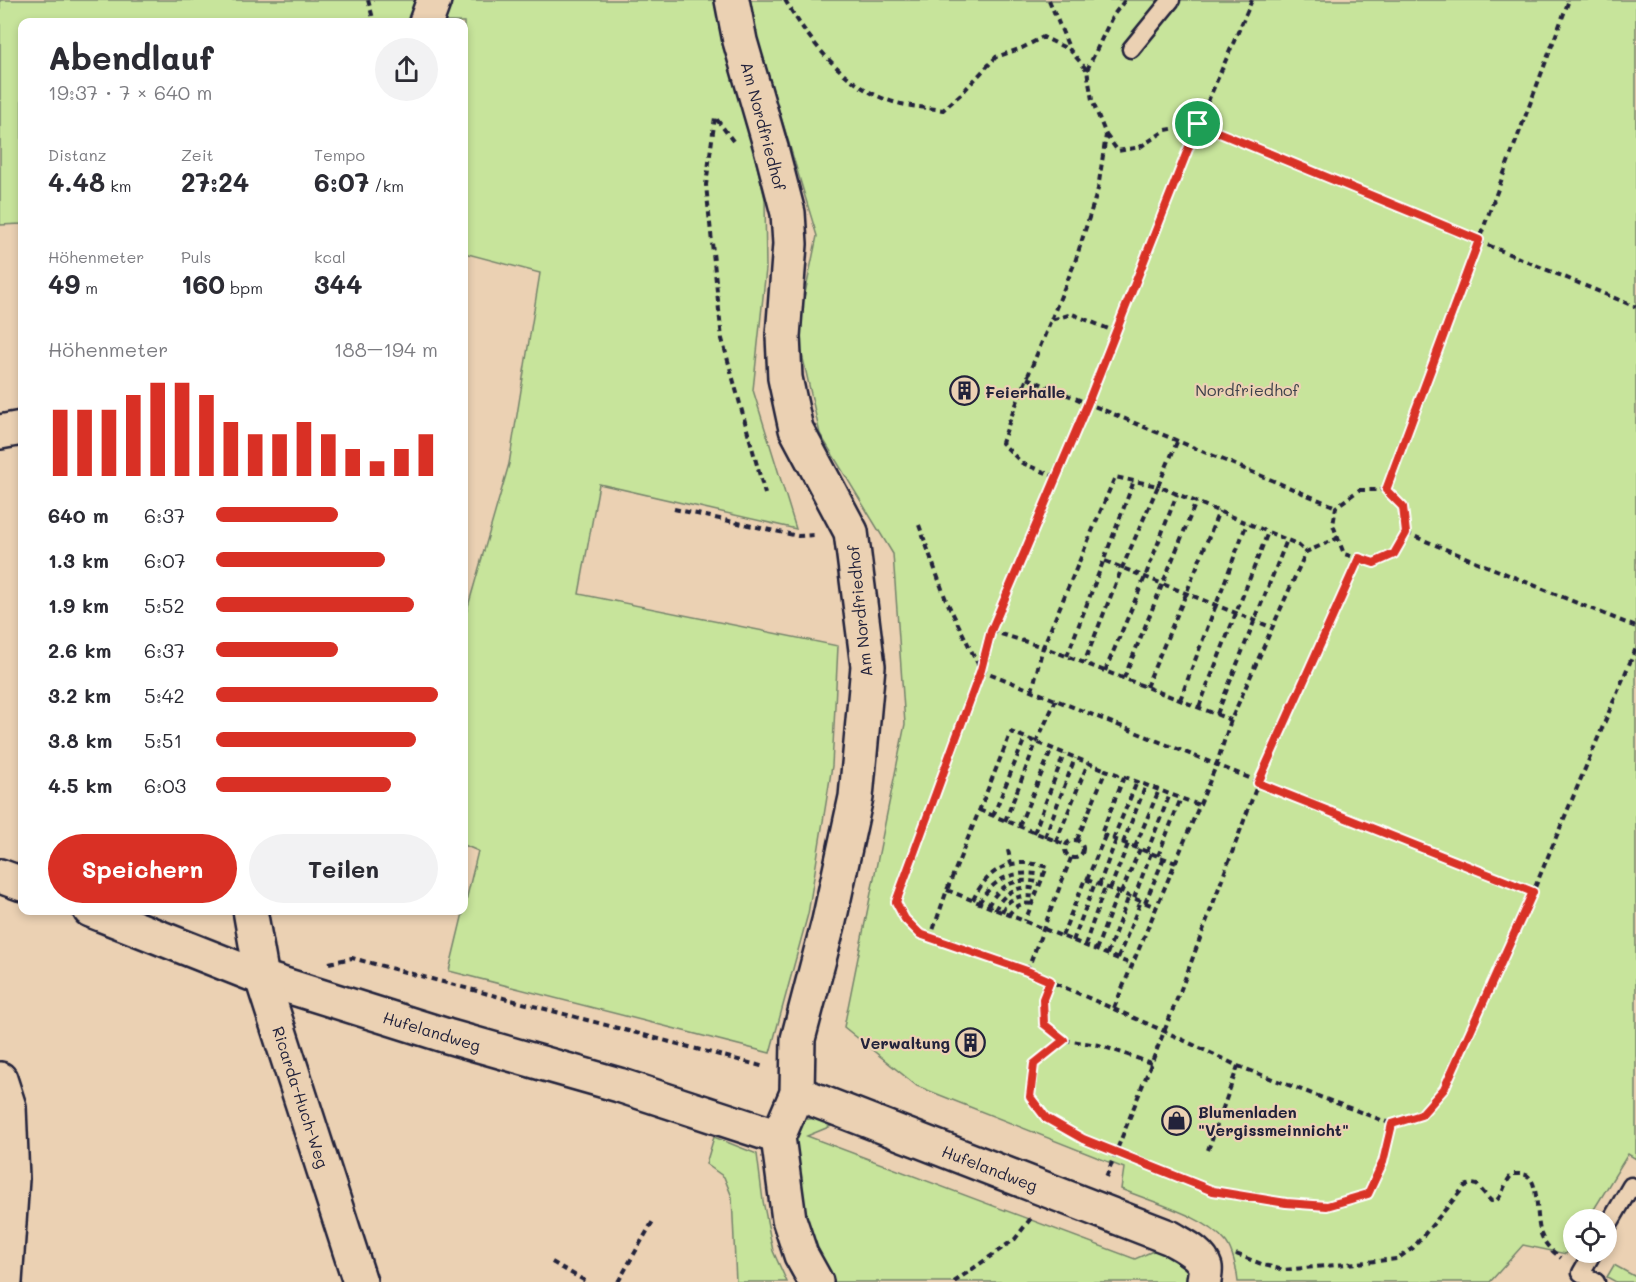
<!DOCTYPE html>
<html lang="de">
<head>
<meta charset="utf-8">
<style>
  :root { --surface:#fff; --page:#f2f2f3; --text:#2b2b33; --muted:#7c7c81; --accent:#d93025 }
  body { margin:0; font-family:Mali,sans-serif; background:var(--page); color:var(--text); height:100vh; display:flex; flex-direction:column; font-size:22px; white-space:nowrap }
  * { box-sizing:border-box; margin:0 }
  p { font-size:20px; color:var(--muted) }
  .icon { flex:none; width:33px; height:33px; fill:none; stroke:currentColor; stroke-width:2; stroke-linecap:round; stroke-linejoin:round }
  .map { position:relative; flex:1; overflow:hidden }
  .sheet { position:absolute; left:18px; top:18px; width:450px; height:897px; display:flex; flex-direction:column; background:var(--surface); border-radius:12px; box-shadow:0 3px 9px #0003 }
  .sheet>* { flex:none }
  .buttons { position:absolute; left:1563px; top:1209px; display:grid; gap:12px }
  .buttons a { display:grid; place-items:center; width:54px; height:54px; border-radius:50%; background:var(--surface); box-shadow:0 3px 9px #0003; font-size:30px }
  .pin { position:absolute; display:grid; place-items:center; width:51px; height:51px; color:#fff; margin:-26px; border:3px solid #fff; border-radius:50%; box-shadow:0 2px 6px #0007 }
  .round { display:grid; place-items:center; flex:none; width:63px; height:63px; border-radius:32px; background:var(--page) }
  .headline { display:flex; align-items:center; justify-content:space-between; height:102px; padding:0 30px }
  h1 { font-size:33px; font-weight:700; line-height:45px }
  .metrics { display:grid; grid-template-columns:repeat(3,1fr); gap:9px; height:102px; padding:6px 30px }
  .metrics div { display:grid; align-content:center }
  .metrics b { font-size:26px; font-weight:700 }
  .metrics small { font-size:16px; font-weight:400 }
  .metrics p { font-size:16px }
  .chart { height:168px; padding:12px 30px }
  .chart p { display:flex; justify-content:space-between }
  .chart svg { width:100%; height:108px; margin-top:6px; stroke:var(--accent); stroke-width:6 }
  .cta { display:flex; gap:12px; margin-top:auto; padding:12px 30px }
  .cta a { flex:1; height:69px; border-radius:36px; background:var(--accent); color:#fff; font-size:24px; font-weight:700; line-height:69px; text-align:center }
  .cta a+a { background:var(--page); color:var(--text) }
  ul { padding:0 30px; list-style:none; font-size:20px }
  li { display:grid; grid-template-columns:96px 72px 1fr; align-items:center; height:45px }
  li i { height:15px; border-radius:8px; background:var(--accent) }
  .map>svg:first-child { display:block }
  .green { fill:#c7e49b; stroke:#74836b; stroke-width:1.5 }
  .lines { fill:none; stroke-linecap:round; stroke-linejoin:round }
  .service-casing { stroke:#22223b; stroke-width:21 }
  .minor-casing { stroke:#22223b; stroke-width:38 }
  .path { stroke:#22223b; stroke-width:4; stroke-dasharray:6 4.5; stroke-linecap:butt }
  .service { stroke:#ebd1b3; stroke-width:16 }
  .minor { stroke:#ebd1b3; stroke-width:33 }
  .route-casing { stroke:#fff; stroke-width:12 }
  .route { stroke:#d93025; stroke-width:8 }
  .labels { text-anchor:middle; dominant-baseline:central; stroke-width:4.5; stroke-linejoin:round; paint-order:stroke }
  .street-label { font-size:16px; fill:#22223b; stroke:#ebd1b3 }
  .park-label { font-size:16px; fill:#3b3f49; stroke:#ebd1b3 }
  .poi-label { font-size:16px; font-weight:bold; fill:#22223b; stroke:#ebd1b3; text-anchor:start }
</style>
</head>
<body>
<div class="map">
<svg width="1636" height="1282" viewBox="0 0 1636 1282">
  <rect width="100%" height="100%" fill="#ebd1b3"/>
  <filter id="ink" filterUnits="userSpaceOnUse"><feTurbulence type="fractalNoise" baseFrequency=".0167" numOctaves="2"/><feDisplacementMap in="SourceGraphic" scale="12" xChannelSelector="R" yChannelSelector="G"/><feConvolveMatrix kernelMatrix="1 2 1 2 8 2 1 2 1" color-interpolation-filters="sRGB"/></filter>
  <g filter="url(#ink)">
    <g class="green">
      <polygon points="0,0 420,0 413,22 22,22 22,224 0,225"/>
      <polygon points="451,0 717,0 765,199 766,269 753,390 796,529 599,484 579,594 838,646 832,766 808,914 770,1053 449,971 478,851 464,845 464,620 509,464 540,273 464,253 464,22 444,22"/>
      <path d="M749 0H1636V1159L1628 1154 1588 1219 1574 1220 1573 1243 1566 1254 1523 1245 1490 1282H1238C1237 1271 1233 1251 1226 1242 1205 1216 1152 1202 1121 1189L1124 1168 917 1086 844 1027 905 724 893 554 820 434 797 332 817 236 755 31Z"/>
      <path d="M817 1118 836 1124 807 1136 1135 1259 1167 1245C1180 1258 1188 1262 1188 1282H835C828 1268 820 1254 814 1240 807 1220 786 1144 797 1126 802 1119 809 1119 817 1118Z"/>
      <polygon points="714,1137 757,1154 763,1201 773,1251 787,1282 736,1282 732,1197 724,1177 706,1164"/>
      <polygon points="1614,1265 1636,1277 1636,1282 1616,1282 1607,1277"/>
    </g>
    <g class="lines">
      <defs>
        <g id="service">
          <polyline points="1131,49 1171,0"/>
          <polyline points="1606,1229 1631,1186 1636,1189"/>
          <polyline points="1593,1252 1581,1273 1596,1282"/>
        </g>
        <g id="minor">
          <polyline points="732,0 740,41 771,148 788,213 790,244 783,336 785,378 796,429 851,532 868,666 856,797 829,921 798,1039 797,1093 778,1137 789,1219 801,1255 816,1282"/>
          <polyline points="426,22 434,0"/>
          <polyline points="0,432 22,428"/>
          <polyline points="0,876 22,884"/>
          <polyline points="90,910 262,978 447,1036 619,1085 778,1137"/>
          <polyline points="250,910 262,978 360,1282"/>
          <polyline points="0,1079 9,1107 12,1179 5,1282"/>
          <path d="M797 1093 1171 1238C1182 1245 1201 1253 1205 1267 1206 1271 1204 1278 1204 1282"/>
        </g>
      </defs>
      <use href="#service" class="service-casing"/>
      <use href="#minor" class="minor-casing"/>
      <g class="path">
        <polyline points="368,0 374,22"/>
        <path d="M785 0C810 43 850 93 901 104 915 107 929 108 943 110L963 92 996 57 1022 48 1043 37 1070 50"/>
        <polyline points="1049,0 1070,50 1087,70 1092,100 1106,135 1098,189 1075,262 1051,320"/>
        <path d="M1252 0 1198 124 1087 405 991 631 981 670 896 901C904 918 913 931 930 939L1027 971 1164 1031 1238 1066 1392 1124 1421 1115 1444 1089 1533 892 1636 648"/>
        <polyline points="1087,70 1112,17 1125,0"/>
        <polyline points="1106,135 1118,151 1140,147 1166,130 1198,124 1636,307"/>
        <polyline points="733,141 715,117 706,185 722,339 765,494"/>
        <polyline points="1027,378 1336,507"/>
        <polyline points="1177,442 1158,486 1297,544 1306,552"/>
        <polyline points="1056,477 1022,463 1002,443 1011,417 1051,320 1072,314 1116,332"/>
        <polygon points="1359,490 1385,490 1403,507 1406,533 1394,554 1374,563 1344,554 1333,525 1336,507"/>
        <polyline points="1385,490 1569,0"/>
        <polyline points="674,509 798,536 815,535"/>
        <polyline points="919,525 946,600 981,670 1533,892"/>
        <polyline points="1406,533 1636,627"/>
        <polyline points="1105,561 1271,627"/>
        <polyline points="991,631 1043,647 1115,477 1158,486 1122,568 1084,663"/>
        <polyline points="1067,656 1134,481"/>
        <polyline points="1105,671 1145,577 1177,494"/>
        <polyline points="1124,678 1196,502"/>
        <polyline points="1146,687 1186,594 1219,511"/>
        <polyline points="1032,691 1043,647 1231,720"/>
        <polyline points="1180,700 1247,523"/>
        <polyline points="1199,707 1268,532"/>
        <polyline points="1217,714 1287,540"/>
        <polyline points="1124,777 1101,834 1176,863"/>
        <polyline points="979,810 1066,845"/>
        <polyline points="993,816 1025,738"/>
        <polyline points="1005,821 1036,743 1056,700"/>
        <polyline points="1019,826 1052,749"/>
        <polyline points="1034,833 1064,754"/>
        <polyline points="1045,837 1075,758"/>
        <polyline points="1113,839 1137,782"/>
        <circle cx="1074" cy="849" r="9"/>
        <polyline points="1077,840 1106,770 1199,805"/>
        <polyline points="1056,842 1088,763"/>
        <polyline points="1123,843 1146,785"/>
        <polyline points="1135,847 1159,790"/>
        <polyline points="1008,850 1011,864"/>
        <polyline points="1147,852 1170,794"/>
        <polyline points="1158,856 1181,798"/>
        <polyline points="1087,880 1105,836"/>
        <polyline points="1099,885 1116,840"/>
        <polyline points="1110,889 1128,844"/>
        <polyline points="947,890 1131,964"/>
        <polyline points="1121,893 1140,849"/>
        <polyline points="1134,898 1151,853"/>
        <path d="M973 900C988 868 1012 856 1047 867L1025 921"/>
        <path d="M979 903C995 877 1013 870 1044 875"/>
        <polyline points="1145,903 1164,858"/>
        <path d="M988 906C999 885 1017 876 1041 883"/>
        <path d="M995 910C1003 893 1019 883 1038 890"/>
        <path d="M1002 912C1007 898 1021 894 1035 897"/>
        <path d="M1008 915C1015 907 1021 902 1032 904"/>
        <polyline points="1062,936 1085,879 1156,907"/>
        <polyline points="930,939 947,890 1011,732 1106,770"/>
        <polyline points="1073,941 1095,883"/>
        <polyline points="1085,945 1105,887"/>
        <polyline points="1096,950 1118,892"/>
        <polyline points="1107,954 1129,896"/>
        <polyline points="1118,958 1141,901"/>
        <polyline points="329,963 352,958 765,1067"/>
        <polyline points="1027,971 1071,858"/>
        <polyline points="1050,981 1043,999 1044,1024 1064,1040"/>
        <polyline points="1114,1008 1216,766 1231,720 1306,552 1338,538"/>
        <polyline points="1151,1063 1099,1045 1064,1040 1034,1064 1030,1097 1046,1118 1083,1139 1213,1191 1286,1203 1327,1206 1368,1194 1383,1162 1392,1124"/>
        <polyline points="1208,1150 1238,1066"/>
        <polyline points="1106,1177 1183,984 1258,783 1359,558"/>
        <path d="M1236 1254 1264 1265 1284 1270 1397 1259 1413 1248 1465 1186 1471 1184 1477 1185 1491 1201 1497 1200C1504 1193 1504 1182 1513 1174 1519 1174 1526 1173 1530 1178 1539 1189 1536 1219 1541 1234 1545 1245 1552 1251 1561 1258"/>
        <polyline points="552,1262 587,1282"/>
        <polyline points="618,1282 653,1221"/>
        <polyline points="954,1282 1015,1239 1031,1218"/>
      </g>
      <use href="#service" class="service"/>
      <use href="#minor" class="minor"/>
    </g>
  </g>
  <g class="lines" filter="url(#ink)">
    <defs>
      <polygon id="route" points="1198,124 1479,240 1386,490 1403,507 1406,533 1394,554 1374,563 1359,558 1258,783 1533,892 1444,1089 1421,1115 1392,1124 1383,1162 1368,1194 1327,1206 1286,1203 1213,1191 1083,1139 1046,1118 1030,1097 1034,1064 1064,1040 1044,1024 1043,999 1050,981 1027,971 920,934 905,919 896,902 981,670 991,631 1087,405"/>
    </defs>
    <use href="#route" class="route-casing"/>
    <use href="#route" class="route"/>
  </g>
  <defs>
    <symbol id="building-ring" viewBox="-11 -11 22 22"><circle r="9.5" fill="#ebd1b3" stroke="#22223b" stroke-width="1.5"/><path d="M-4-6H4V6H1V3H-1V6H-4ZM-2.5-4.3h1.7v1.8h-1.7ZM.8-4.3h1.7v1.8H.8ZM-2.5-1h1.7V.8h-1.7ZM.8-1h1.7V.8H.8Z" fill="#22223b"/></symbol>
    <symbol id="shop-ring" viewBox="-11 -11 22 22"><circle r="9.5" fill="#ebd1b3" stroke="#22223b" stroke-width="1.5"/><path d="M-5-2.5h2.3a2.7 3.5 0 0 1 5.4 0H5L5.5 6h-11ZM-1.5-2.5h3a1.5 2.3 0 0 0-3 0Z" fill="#22223b"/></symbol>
  </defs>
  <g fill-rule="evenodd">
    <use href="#building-ring" x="948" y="374" width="33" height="33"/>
    <use href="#building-ring" x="954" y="1026" width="33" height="33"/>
    <use href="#shop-ring" x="1160" y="1104" width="33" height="33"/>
  </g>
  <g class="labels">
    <g class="street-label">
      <text transform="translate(764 126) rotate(75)">Am Nordfriedhof</text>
      <text transform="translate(859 611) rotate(-96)">Am Nordfriedhof</text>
      <text transform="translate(432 1031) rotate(17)">Hufelandweg</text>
      <text transform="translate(301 1097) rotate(72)">Ricarda-Huch-Weg</text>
      <text transform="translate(990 1168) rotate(21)">Hufelandweg</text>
    </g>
    <g class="park-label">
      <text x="1247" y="389">Nordfriedhof</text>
    </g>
    <g class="poi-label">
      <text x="985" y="391">Feierhalle</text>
      <text x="950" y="1042" text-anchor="end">Verwaltung</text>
      <text x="1198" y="1111">Blumenladen<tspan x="1198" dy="18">"Vergissmeinnicht"</tspan></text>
    </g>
  </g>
</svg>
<div class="buttons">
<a><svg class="icon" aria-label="locate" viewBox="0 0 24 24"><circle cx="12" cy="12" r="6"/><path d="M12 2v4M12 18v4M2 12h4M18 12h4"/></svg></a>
</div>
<div class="pin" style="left:1198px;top:124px;background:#1e9e55"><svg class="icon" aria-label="arrive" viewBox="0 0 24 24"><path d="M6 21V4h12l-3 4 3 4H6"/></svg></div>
<section class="sheet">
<div class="headline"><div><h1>Abendlauf</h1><p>19:37 · 7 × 640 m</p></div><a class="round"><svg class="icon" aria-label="share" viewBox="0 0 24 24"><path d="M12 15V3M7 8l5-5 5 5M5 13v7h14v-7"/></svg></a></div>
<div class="metrics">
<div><p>Distanz</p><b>4.48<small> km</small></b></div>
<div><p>Zeit</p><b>27:24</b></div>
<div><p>Tempo</p><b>6:07<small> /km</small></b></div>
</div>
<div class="metrics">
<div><p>Höhenmeter</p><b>49<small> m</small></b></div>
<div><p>Puls</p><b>160<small> bpm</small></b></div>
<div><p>kcal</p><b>344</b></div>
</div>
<div class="chart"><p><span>Höhenmeter</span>188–194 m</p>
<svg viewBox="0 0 160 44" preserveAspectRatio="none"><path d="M5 44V17M15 44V17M25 44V17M35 44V11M45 44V6M55 44V6M65 44V11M75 44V22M85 44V27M95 44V27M105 44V22M115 44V27M125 44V33M135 44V38M145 44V33M155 44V27"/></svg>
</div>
<ul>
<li><b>640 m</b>6:37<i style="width:55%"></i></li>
<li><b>1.3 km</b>6:07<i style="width:76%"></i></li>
<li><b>1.9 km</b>5:52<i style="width:89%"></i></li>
<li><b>2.6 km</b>6:37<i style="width:55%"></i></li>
<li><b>3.2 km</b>5:42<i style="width:100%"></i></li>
<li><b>3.8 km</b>5:51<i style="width:90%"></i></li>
<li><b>4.5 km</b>6:03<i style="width:79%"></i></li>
</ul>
<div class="cta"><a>Speichern</a><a>Teilen</a></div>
</section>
</div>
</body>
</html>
